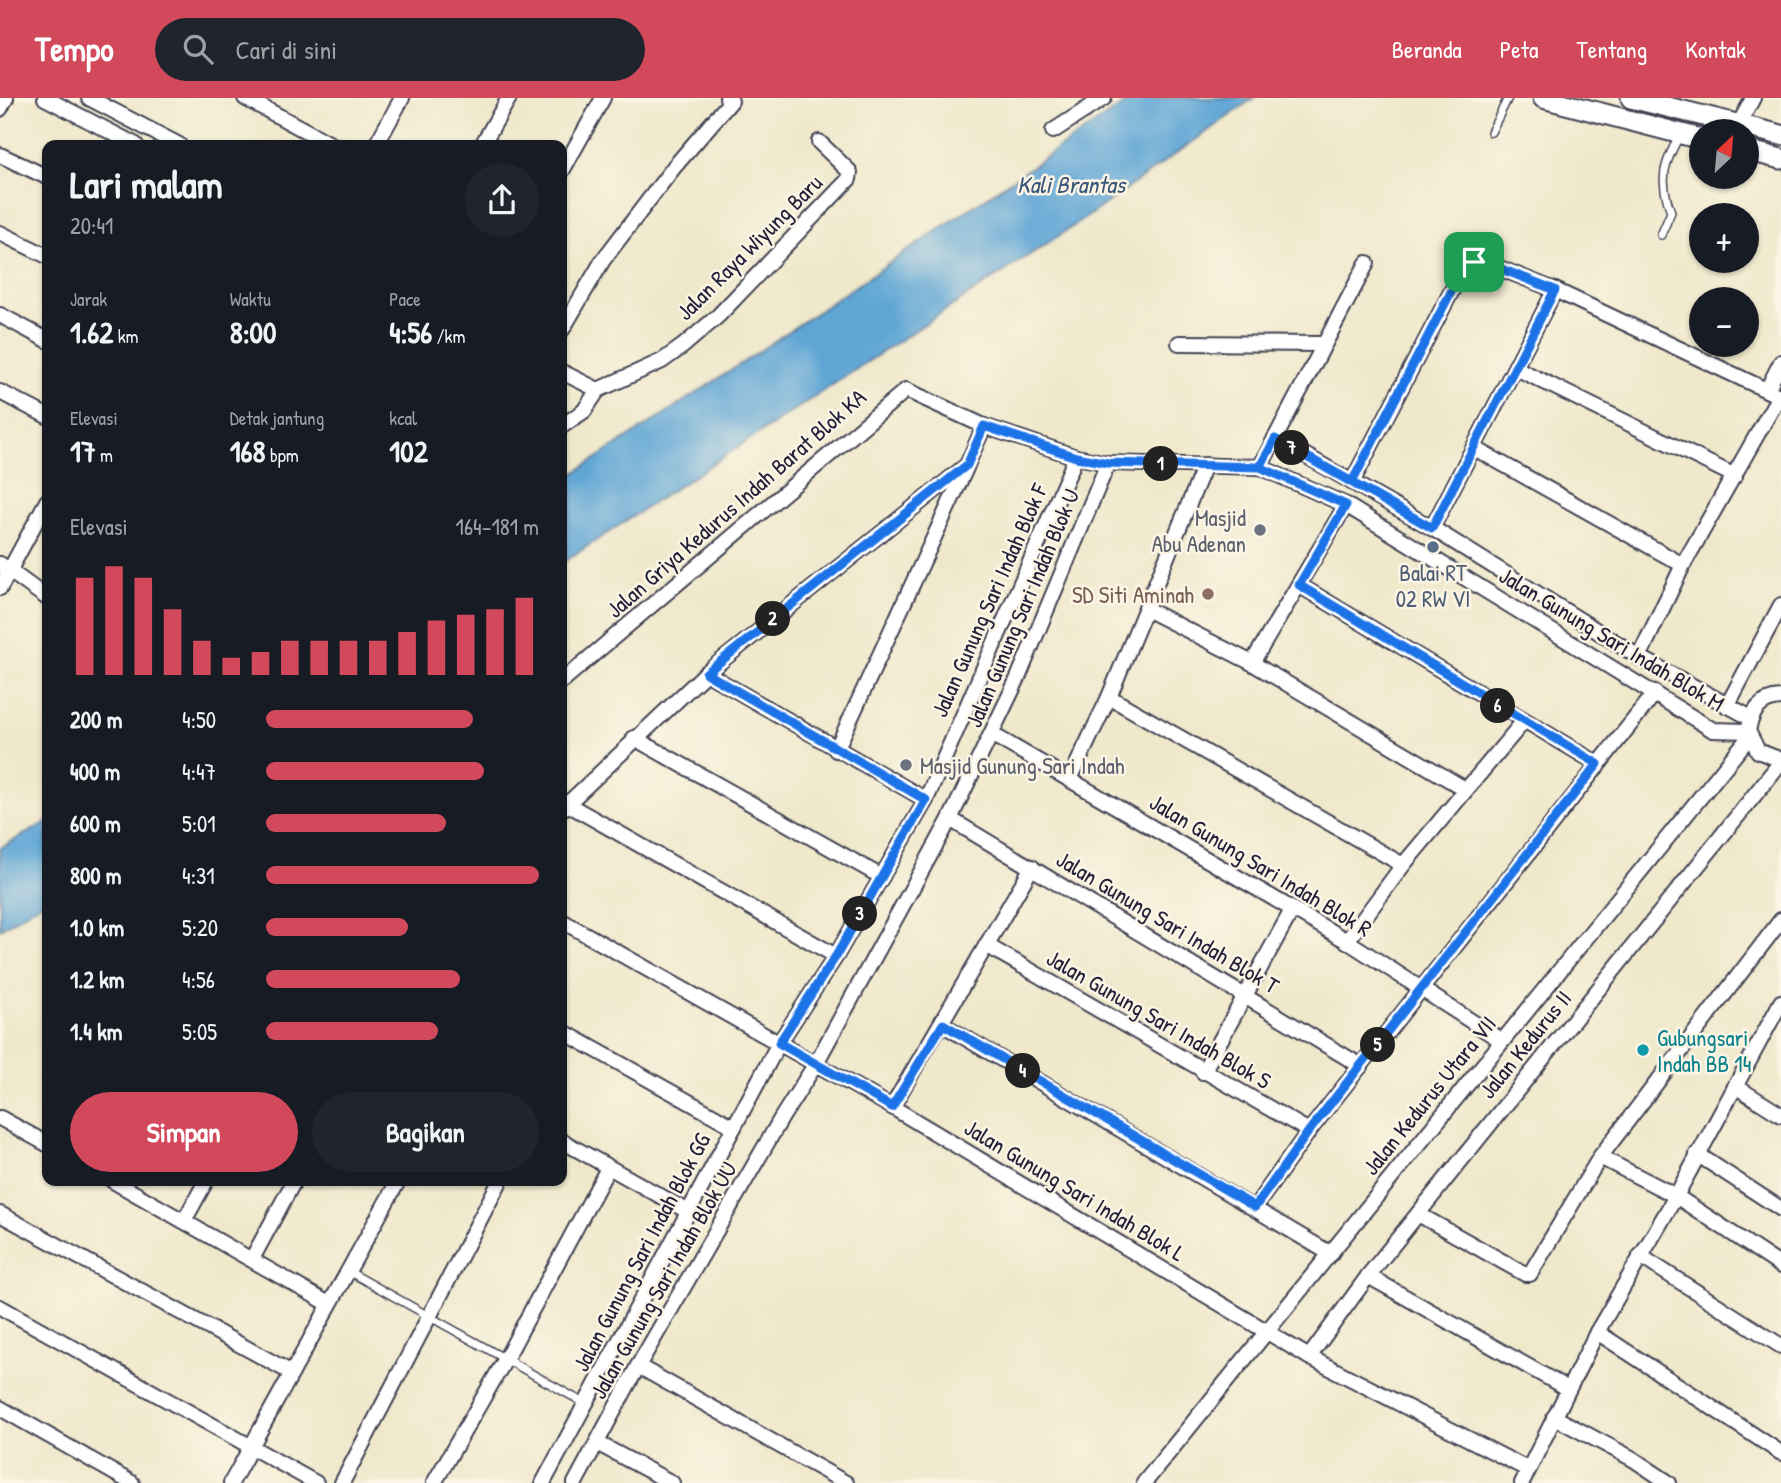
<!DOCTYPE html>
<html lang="id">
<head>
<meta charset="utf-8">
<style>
  :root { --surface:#171b24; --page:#20242c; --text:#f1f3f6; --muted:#9ea1a6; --accent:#d1495b }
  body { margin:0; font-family:"Patrick Hand",sans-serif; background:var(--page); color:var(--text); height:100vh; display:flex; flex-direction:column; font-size:26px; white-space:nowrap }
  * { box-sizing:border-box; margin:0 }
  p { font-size:23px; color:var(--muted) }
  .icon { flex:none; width:38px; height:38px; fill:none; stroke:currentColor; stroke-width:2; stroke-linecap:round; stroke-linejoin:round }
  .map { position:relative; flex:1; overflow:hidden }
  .side { position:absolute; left:42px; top:42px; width:525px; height:1046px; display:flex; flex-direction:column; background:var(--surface); border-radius:14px; box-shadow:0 2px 5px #0004 }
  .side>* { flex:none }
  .needle { width:46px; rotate:26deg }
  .tools { position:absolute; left:1689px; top:21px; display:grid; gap:14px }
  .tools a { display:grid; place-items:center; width:70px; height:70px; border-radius:50%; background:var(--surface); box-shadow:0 2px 5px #0004; font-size:35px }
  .pin { position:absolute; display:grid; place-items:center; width:60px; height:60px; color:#fff; margin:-30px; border-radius:14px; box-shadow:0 4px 10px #0006 }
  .km { position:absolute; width:35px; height:35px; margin:-18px; border-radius:50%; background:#222; color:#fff; font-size:19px; line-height:35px; text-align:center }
  .round { display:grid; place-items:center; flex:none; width:74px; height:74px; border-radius:37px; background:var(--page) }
  .overview { display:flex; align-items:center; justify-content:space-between; height:119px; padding:0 28px }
  h1 { font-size:38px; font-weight:800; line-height:52px }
  .stats { display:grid; grid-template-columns:repeat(3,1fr); gap:10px; height:119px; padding:7px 28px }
  .stats div { display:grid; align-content:center }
  .stats b { font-size:30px; font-weight:800 }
  .stats small { font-size:19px; font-weight:400 }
  .stats p { font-size:19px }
  .chart { height:196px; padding:14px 28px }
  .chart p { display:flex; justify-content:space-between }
  .chart svg { width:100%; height:126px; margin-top:7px; stroke:var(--accent); stroke-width:6 }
  .button { display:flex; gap:14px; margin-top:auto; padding:14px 28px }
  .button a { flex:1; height:80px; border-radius:42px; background:var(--accent); color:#fff; font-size:28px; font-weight:800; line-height:80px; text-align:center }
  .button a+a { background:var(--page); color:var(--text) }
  ul { padding:0 28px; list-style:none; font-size:23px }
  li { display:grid; grid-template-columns:112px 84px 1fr; align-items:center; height:52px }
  li i { height:18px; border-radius:9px; background:var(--accent) }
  header { display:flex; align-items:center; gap:42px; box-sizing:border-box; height:98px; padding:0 35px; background:var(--accent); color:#fff }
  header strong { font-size:33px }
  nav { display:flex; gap:38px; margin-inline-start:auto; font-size:24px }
  .search { width:490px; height:63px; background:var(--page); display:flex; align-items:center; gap:18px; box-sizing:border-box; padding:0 24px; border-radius:38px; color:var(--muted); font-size:26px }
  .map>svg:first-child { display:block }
  .water { fill:#5ea6d5; stroke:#406488; stroke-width:2 }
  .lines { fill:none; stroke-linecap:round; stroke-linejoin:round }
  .lane-casing { stroke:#414051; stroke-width:10 }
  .street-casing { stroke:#414051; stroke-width:18 }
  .secondary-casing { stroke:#414051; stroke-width:23 }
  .lane { stroke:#fff; stroke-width:7 }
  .street { stroke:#fff; stroke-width:14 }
  .secondary { stroke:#fff; stroke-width:19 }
  .route-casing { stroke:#fff; stroke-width:14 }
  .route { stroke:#1a73e8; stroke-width:9 }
  .worship-dot { fill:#6b7280; stroke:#fcf5e5; stroke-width:2.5 }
  .service-dot { fill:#5c6f8a; stroke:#fcf5e5; stroke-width:2.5 }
  .education-dot { fill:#8d6e63; stroke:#fcf5e5; stroke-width:2.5 }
  .culture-dot { fill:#0f9aa8; stroke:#fcf5e5; stroke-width:2.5 }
  .labels { text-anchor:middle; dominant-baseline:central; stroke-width:5; stroke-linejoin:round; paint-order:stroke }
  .street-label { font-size:23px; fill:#22223b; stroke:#fcf5e5 }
  .worship-label { font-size:23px; fill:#5b616d; stroke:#fcf5e5; text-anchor:end }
  .service-label { font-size:23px; fill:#4e5e75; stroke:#fcf5e5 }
  .education-label { font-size:23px; fill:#785e54; stroke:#fcf5e5; text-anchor:end }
  .culture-label { font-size:23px; fill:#0d838f; stroke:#fcf5e5; text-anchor:start }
  .water-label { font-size:24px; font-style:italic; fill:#3a5779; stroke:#fcf5e5 }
</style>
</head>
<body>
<header>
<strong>Tempo</strong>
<div class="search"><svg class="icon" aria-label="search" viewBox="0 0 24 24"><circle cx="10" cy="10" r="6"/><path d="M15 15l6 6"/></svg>Cari di sini</div>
<nav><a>Beranda</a><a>Peta</a><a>Tentang</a><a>Kontak</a></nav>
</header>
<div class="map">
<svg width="1781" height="1385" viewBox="0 0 1781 1385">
  <rect width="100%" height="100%" fill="#fcf5e5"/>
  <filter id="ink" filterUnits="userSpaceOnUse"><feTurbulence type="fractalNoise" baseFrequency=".0143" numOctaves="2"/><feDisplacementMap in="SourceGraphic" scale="14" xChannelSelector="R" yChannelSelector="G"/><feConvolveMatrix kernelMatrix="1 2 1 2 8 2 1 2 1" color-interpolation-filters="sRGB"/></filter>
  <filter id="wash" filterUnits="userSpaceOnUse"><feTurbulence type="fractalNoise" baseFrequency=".00686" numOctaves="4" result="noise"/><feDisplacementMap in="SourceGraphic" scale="28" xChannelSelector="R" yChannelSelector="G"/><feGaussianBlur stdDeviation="1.57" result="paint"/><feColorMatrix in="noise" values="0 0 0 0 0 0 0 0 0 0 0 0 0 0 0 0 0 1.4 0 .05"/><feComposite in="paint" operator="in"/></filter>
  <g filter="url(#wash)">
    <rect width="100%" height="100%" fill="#efe8cb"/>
    <g class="water">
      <polygon points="1133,0 1254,0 1087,119 562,465 562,383 736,269"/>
      <polygon points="47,724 47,801 0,831 0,750"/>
    </g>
  </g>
  <g filter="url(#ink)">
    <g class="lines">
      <defs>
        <g id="lane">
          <polyline points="1491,34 1508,0"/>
          <path d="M1661 137 1671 114C1659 82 1663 67 1680 37"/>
          <polyline points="348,1173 586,1306"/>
        </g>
        <g id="street">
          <polyline points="45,0 136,47"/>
          <polyline points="89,0 179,47"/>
          <polyline points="245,0 332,47"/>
          <polyline points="0,11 6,0"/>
          <polyline points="1739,26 1753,0"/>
          <polyline points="1053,33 1104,0"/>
          <polyline points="376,47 402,0"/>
          <polyline points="482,47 509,0"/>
          <polyline points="0,57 47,79"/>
          <polyline points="562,73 603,0"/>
          <polyline points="0,135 47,158"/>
          <polyline points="0,217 47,242"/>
          <polyline points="562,232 603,162 674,69 731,3 727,0"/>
          <polyline points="1179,245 1322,246"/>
          <polyline points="1516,270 1735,378"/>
          <polyline points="562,274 598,292 662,263 683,248 718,218 849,81 850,74 819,44"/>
          <polyline points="1767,292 1781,264"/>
          <polyline points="0,294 47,318"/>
          <polyline points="562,328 584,313 598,292"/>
          <polyline points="1275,340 1432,430 1639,559 1751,620"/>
          <polyline points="1476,351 1683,467"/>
          <polyline points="1260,369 1367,165"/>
          <polyline points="1352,384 1462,173 1474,164 1484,164 1555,192 1781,299"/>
          <polyline points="1432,430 1555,192"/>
          <polyline points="0,466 47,500"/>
          <polyline points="1299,487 1598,666"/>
          <polyline points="0,490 47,403"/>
          <polyline points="1146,511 1252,565 1465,691"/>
          <polyline points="1639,559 1683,467 1779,298"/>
          <polyline points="1252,565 1346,407"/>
          <polyline points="706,575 926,702"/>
          <polyline points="562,583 906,292 984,328 1076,359 1108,365 1260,369 1346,407 1713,632 1748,633"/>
          <polyline points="1109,599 1403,767"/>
          <path d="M1781 600C1760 601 1752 613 1748 633L1758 653 1781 662"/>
          <polyline points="1727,608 1781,507"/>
          <polyline points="993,637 1347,843 1502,943"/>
          <polyline points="634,640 882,779"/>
          <polyline points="836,652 966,370"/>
          <polyline points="1070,681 1109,599 1205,367"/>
          <polyline points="562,703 836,858"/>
          <polyline points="562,711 706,575 967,367 984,328"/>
          <polyline points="950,721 1361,968"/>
          <polyline points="562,823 892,1009 1309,1259 1527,1371"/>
          <polyline points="1347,843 1403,767 1524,623"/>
          <polyline points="986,847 1309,1033"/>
          <polyline points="942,926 1331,1156"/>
          <polyline points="562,933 734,1029"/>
          <polyline points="1203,974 1292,812"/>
          <polyline points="1735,988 1781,1017"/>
          <polyline points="892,1009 1032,769"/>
          <polyline points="0,1020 47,1046"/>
          <polyline points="562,1043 689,1114"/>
          <polyline points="1697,1056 1781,1111"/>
          <polyline points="1600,1059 1676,1098 1781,1168"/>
          <polyline points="113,1083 329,1206"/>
          <polyline points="1255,1109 1309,1033 1655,595"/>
          <polyline points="0,1116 292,1275"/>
          <polyline points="1418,1116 1525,1176 1530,1176 1600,1059 1781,822"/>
          <polyline points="184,1123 206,1083"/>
          <polyline points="1640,1158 1781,1248"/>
          <polyline points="252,1161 294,1083"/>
          <polyline points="1368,1178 1568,1291"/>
          <polyline points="0,1209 316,1385"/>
          <polyline points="1597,1234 1781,1355"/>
          <polyline points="1309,1259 1368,1178 1781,664"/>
          <polyline points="638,1268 846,1385"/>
          <polyline points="0,1310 132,1385"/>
          <polyline points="1554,1319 1633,1361 1669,1385"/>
          <polyline points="597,1345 672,1385"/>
          <polyline points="231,1385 398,1083"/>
          <polyline points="342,1385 500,1083"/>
          <polyline points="434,1385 505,1262 608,1070"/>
          <polyline points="543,1385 779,945 836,858 926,702 1076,359"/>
          <polyline points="575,1385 638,1268 782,1019 815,967 950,721 1018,580 1108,365"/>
          <polyline points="1144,1385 1750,638"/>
          <polyline points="1522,1385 1597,1234 1676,1098 1781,904"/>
        </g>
        <g id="secondary">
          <polyline points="1543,0 1701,41"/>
          <polyline points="1631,0 1781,37"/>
          <polyline points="1746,52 1781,61"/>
        </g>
      </defs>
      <use href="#lane" class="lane-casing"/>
      <use href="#street" class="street-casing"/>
      <use href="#secondary" class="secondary-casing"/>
      <use href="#lane" class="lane"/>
      <use href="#street" class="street"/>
      <use href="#secondary" class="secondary"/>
    </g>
  </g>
  <g class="lines" filter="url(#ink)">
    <defs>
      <polyline id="route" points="1474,164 1462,173 1352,384 1275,341 1260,369 1108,365 1076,359 984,328 967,367 706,575 926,702 836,858 779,945 892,1009 943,926 1255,1109 1309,1033 1598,666 1299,487 1346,407 1260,369 1275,341 1432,430 1555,192 1484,164 1474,164"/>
    </defs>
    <use href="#route" class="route-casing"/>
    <use href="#route" class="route"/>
  </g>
  <g class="worship-dot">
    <circle cx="1260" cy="432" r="7"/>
    <circle cx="906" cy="667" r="7"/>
  </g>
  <circle class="service-dot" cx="1433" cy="449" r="7"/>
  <circle class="education-dot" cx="1208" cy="496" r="7"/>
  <circle class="culture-dot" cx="1643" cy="952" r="7"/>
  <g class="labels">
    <g class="street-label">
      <text transform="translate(749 149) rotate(-45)">Jalan Raya Wiyung Baru</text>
      <text transform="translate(736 405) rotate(-41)">Jalan Griya Kedurus Indah Barat Blok KA</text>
      <text transform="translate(989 502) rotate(-66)">Jalan Gunung Sari Indah Blok F</text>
      <text transform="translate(1022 510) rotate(-67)">Jalan Gunung Sari Indah Blok U</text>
      <text transform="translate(1612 541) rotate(31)">Jalan Gunung Sari Indah Blok M</text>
      <text transform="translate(1261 767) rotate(31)">Jalan Gunung Sari Indah Blok R</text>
      <text transform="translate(1168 824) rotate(31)">Jalan Gunung Sari Indah Blok T</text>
      <text transform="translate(1159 921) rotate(30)">Jalan Gunung Sari Indah Blok S</text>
      <text transform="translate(1525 946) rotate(-51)">Jalan Kedurus II</text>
      <text transform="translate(1429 997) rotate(-51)">Jalan Kedurus Utara VII</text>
      <text transform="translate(1075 1092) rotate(31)">Jalan Gunung Sari Indah Blok L</text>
      <text transform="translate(641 1154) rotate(-62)">Jalan Gunung Sari Indah Blok GG</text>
      <text transform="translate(663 1182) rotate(-60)">Jalan Gunung Sari Indah Blok UU</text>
    </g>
    <g class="worship-label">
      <text x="1246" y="419">Masjid<tspan x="1246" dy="26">Abu Adenan</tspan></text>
      <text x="920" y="667" text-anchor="start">Masjid Gunung Sari Indah</text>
    </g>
    <g class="service-label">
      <text x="1433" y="474">Balai RT<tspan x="1433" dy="26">02 RW VI</tspan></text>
    </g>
    <g class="education-label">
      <text x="1194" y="496">SD Siti Aminah</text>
    </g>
    <g class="culture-label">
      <text x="1657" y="939">Gubungsari<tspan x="1657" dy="26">Indah BB 14</tspan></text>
    </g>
    <g class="water-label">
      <text x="1071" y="86">Kali Brantas</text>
    </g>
  </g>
</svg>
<div class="tools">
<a><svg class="needle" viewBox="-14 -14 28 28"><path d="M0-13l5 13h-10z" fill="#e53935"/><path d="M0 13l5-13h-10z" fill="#9ea1a6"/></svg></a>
<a>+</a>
<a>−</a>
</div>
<div class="pin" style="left:1474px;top:164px;background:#1e9e55"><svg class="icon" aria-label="arrive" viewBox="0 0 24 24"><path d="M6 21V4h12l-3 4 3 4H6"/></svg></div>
<b class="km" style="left:1161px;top:366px">1</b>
<b class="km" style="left:773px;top:521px">2</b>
<b class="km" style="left:860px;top:816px">3</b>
<b class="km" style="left:1023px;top:973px">4</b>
<b class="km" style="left:1378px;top:947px">5</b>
<b class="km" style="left:1498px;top:608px">6</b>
<b class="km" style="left:1292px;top:350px">7</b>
<section class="side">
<div class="overview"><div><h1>Lari malam</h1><p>20:41</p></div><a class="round"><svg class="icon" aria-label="share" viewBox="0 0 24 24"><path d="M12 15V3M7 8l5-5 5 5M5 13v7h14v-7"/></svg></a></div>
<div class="stats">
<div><p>Jarak</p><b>1.62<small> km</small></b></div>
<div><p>Waktu</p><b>8:00</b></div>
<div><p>Pace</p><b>4:56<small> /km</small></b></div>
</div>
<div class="stats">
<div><p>Elevasi</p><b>17<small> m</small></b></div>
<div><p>Detak jantung</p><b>168<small> bpm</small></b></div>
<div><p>kcal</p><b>102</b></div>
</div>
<div class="chart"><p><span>Elevasi</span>164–181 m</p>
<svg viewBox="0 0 160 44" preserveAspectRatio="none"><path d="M5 44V10M15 44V6M25 44V10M35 44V21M45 44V32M55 44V38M65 44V36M75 44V32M85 44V32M95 44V32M105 44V32M115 44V29M125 44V25M135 44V23M145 44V21M155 44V17"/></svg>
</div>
<ul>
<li><b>200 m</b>4:50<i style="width:76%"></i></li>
<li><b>400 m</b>4:47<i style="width:80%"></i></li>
<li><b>600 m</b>5:01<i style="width:66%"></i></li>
<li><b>800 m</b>4:31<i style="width:100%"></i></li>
<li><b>1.0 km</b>5:20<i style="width:52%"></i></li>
<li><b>1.2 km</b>4:56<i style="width:71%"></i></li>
<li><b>1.4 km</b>5:05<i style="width:63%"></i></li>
</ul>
<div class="button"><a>Simpan</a><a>Bagikan</a></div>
</section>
</div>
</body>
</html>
